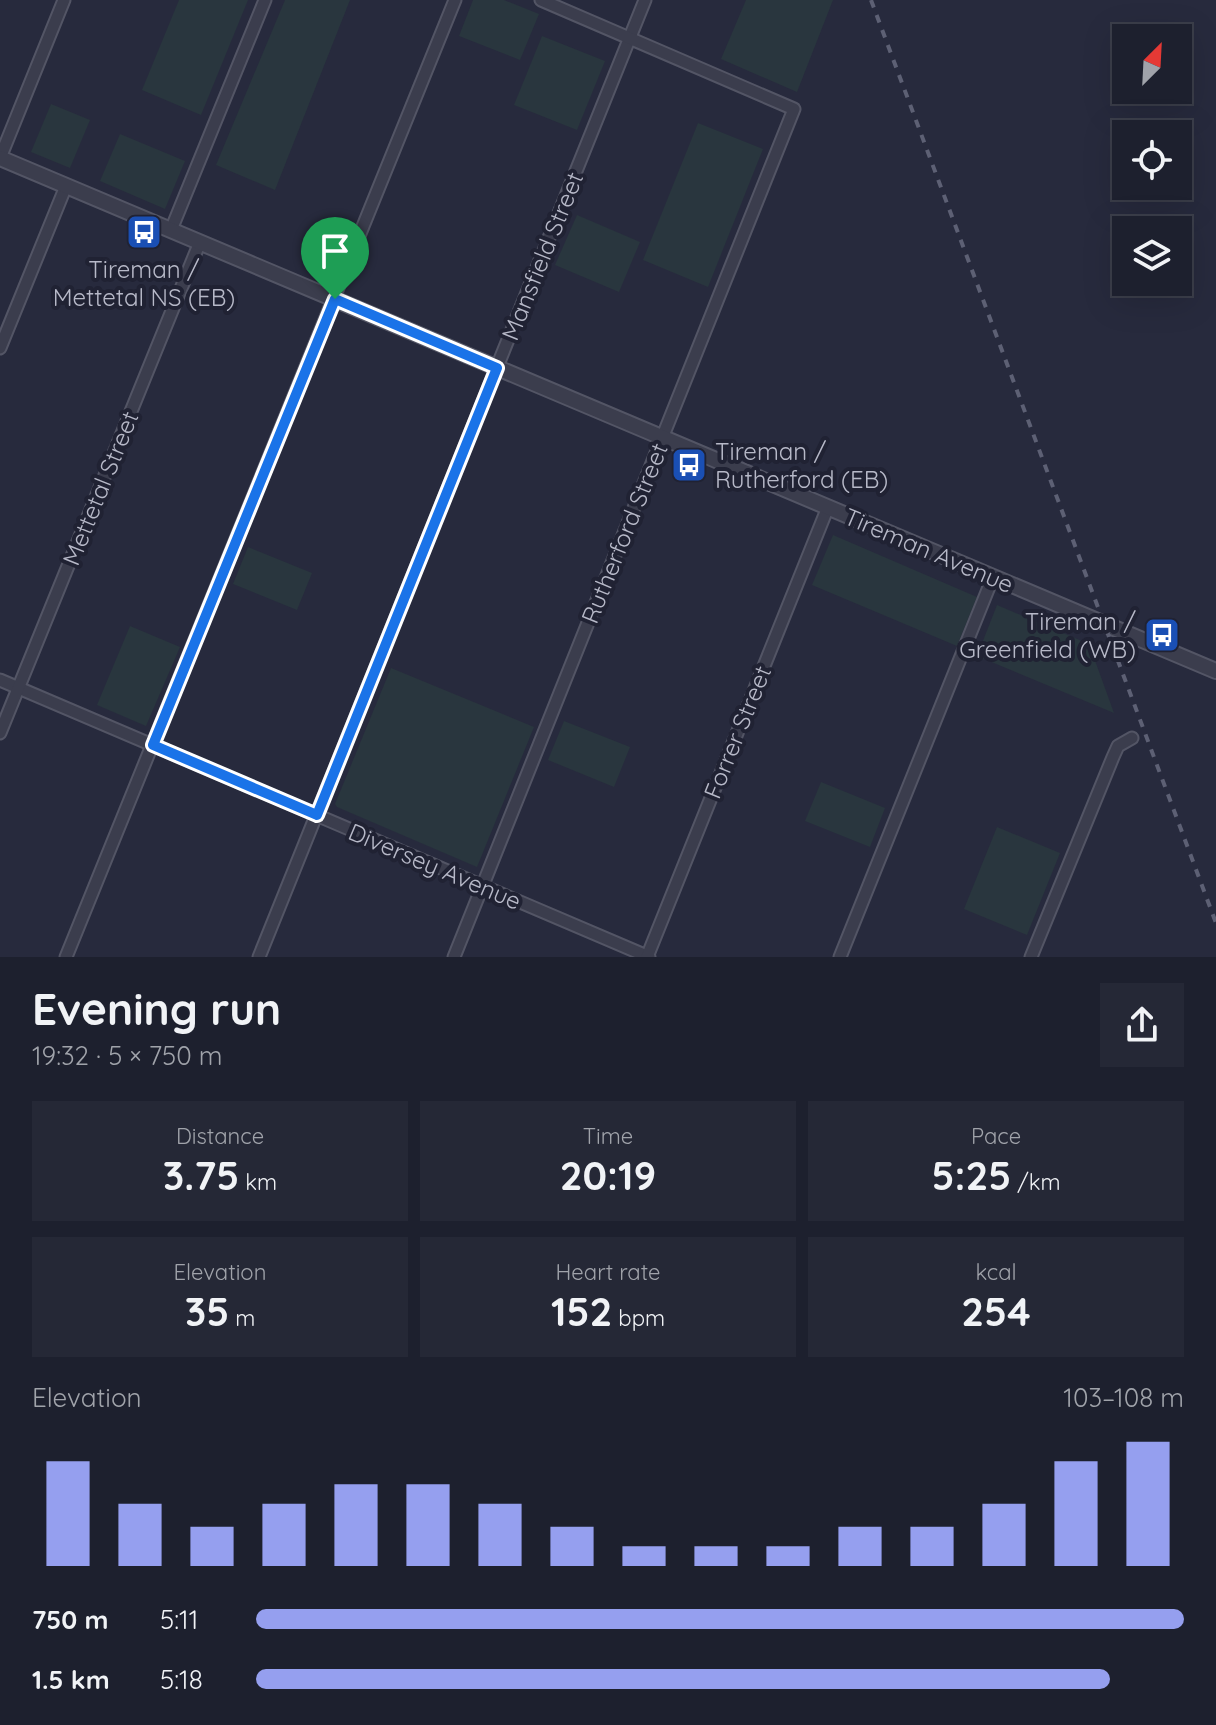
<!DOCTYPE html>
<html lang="en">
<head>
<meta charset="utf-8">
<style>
  :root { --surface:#1d202e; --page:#252836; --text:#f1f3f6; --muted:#a0a3aa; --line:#3b3e4a; --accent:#959fef }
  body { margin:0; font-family:Quicksand,sans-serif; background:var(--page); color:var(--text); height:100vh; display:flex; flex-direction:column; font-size:30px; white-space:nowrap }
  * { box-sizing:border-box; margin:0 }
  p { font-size:26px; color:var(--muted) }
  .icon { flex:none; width:44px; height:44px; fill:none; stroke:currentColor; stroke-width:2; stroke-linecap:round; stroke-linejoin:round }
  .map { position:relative; height:957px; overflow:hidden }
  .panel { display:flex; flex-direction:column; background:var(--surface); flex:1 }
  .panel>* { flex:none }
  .needle { width:52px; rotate:24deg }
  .tools { position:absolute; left:1112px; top:24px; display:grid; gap:16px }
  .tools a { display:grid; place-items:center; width:80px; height:80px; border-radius:0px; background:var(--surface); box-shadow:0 8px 32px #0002,0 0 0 2px var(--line); font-size:40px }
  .pin { position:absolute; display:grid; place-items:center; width:68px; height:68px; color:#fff; margin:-82px -34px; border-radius:50% 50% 50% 0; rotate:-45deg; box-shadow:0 0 8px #0007 }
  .pin .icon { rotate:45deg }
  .round { display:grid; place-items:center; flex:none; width:84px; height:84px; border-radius:0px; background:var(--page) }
  .overview { display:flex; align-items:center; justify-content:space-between; height:136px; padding:0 32px }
  h1 { font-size:44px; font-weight:800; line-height:60px }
  .stats { display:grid; grid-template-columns:repeat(3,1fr); gap:12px; height:136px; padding:8px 32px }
  .stats div { display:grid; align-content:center; border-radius:0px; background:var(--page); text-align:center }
  .stats b { font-size:40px; font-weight:800 }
  .stats small { font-size:22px; font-weight:400 }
  .stats p { font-size:22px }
  .chart { height:224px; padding:16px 32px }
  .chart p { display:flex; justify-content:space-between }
  .chart svg { width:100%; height:144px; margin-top:8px; stroke:var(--accent); stroke-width:6 }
  ul { padding:0 32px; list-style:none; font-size:26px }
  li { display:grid; grid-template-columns:128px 96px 1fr; align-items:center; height:60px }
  li i { height:20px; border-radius:10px; background:var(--accent) }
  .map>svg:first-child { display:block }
  .green { fill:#29363e }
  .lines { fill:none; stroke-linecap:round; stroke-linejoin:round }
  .minor-casing { stroke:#535565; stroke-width:15 }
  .tertiary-casing { stroke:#535565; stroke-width:18 }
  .minor { stroke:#3b3d4d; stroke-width:11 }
  .tertiary { stroke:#3b3d4d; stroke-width:14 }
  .rail { stroke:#5d6074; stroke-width:4; stroke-dasharray:8 8; stroke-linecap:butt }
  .route-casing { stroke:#fff; stroke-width:16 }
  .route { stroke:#1a73e8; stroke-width:10 }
  .labels { text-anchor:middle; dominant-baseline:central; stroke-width:8; stroke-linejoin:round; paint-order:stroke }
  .street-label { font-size:24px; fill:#b7b9c8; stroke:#202233 }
  .poi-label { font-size:24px; fill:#b7b9c8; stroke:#202233 }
</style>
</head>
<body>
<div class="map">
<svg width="1216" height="957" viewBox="0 0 1216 957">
  <rect width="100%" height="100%" fill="#272a3d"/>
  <g class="green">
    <polygon points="179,0 248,0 201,115 142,90"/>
    <polygon points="285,0 350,0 275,190 216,165"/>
    <polygon points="473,0 504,0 539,14 520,60 459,36"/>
    <polygon points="746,0 833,0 797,92 721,59"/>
    <polygon points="542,36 605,61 577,130 514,105"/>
    <polygon points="51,104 90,120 70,168 31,152"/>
    <polygon points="698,123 763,149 708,287 643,260"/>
    <polygon points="120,134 185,161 165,209 100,181"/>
    <polygon points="577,215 640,242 619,292 555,265"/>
    <polygon points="833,535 977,597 957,646 812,585"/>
    <polygon points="248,547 312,573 297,610 233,584"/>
    <polygon points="997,605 1089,644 1114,713 977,656"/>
    <polygon points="130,626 180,647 146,726 97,705"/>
    <polygon points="391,668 534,727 477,867 337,807 335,804"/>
    <polygon points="564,721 630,747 614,787 548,760"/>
    <polygon points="821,782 885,808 870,847 805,821"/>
    <polygon points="997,827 1060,853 1027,935 964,909"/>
  </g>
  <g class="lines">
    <defs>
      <g id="minor">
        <polyline points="0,158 64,0"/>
        <polyline points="171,230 265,0"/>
        <polyline points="0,348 66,186"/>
        <polyline points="0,680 649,957"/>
        <polyline points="0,733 200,242"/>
        <polyline points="66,957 455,0"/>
        <polyline points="259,957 645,0"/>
        <polyline points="454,957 794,109 541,0"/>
        <polyline points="647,957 828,507"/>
        <polyline points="840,957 993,577"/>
        <polyline points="1031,957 1113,757 1118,746 1132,738"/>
      </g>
      <polyline id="tertiary" points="0,158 1216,671"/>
    </defs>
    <use href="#minor" class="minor-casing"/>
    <use href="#tertiary" class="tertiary-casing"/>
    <use href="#minor" class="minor"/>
    <use href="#tertiary" class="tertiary"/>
    <polyline class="rail" points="871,0 1216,923"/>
  </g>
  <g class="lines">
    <defs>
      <polygon id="route" points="335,299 497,368 317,815 153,745"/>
    </defs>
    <use href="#route" class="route-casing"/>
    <use href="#route" class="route"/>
  </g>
  <defs>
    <symbol id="bus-square" viewBox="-11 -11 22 22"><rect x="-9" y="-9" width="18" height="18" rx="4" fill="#1a4fb4" stroke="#202233"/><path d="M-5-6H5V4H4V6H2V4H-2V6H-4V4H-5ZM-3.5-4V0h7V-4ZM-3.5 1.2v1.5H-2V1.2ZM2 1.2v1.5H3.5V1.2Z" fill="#fff"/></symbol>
  </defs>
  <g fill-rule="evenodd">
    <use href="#bus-square" x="124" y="212" width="40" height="40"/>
    <use href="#bus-square" x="669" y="445" width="40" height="40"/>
    <use href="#bus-square" x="1142" y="615" width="40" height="40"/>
  </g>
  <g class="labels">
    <g class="street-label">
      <text transform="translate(542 256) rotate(-68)">Mansfield Street</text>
      <text transform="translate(100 488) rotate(-68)">Mettetal Street</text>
      <text transform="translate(624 533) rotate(-68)">Rutherford Street</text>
      <text transform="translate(929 550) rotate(23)">Tireman Avenue</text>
      <text transform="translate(737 732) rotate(-68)">Forrer Street</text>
      <text transform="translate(435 866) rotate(23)">Diversey Avenue</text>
    </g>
    <g class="poi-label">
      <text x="144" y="269">Tireman /<tspan x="144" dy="28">Mettetal NS (EB)</tspan></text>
      <text x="715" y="451" text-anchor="start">Tireman /<tspan x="715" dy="28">Rutherford (EB)</tspan></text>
      <text x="1136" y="621" text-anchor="end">Tireman /<tspan x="1136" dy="28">Greenfield (WB)</tspan></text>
    </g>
  </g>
</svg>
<div class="tools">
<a><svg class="needle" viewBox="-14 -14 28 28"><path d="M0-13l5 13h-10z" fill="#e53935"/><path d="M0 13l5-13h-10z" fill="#a0a3aa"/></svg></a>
<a><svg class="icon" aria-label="locate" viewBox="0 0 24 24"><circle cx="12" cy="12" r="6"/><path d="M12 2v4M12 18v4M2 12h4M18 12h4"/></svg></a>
<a><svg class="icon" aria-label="layers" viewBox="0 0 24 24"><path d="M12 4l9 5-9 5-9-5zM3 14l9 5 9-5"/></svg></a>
</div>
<div class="pin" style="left:335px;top:299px;background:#1e9e55"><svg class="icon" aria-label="arrive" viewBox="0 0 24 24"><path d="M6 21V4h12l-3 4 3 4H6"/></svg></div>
</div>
<section class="panel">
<div class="overview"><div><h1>Evening run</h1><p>19:32 · 5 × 750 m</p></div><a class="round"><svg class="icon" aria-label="share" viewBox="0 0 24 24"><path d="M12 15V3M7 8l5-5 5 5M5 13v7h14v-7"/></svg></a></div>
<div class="stats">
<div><p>Distance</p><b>3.75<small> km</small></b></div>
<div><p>Time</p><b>20:19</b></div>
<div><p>Pace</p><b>5:25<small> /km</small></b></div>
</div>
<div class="stats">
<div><p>Elevation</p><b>35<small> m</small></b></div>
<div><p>Heart rate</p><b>152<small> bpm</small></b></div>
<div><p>kcal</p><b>254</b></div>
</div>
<div class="chart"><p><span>Elevation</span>103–108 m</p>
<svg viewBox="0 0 160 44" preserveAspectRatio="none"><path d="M5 44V12M15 44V25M25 44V32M35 44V25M45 44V19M55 44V19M65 44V25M75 44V32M85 44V38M95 44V38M105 44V38M115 44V32M125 44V32M135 44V25M145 44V12M155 44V6"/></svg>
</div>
<ul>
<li><b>750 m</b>5:11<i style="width:100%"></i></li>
<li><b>1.5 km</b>5:18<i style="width:92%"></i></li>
</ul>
</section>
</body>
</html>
